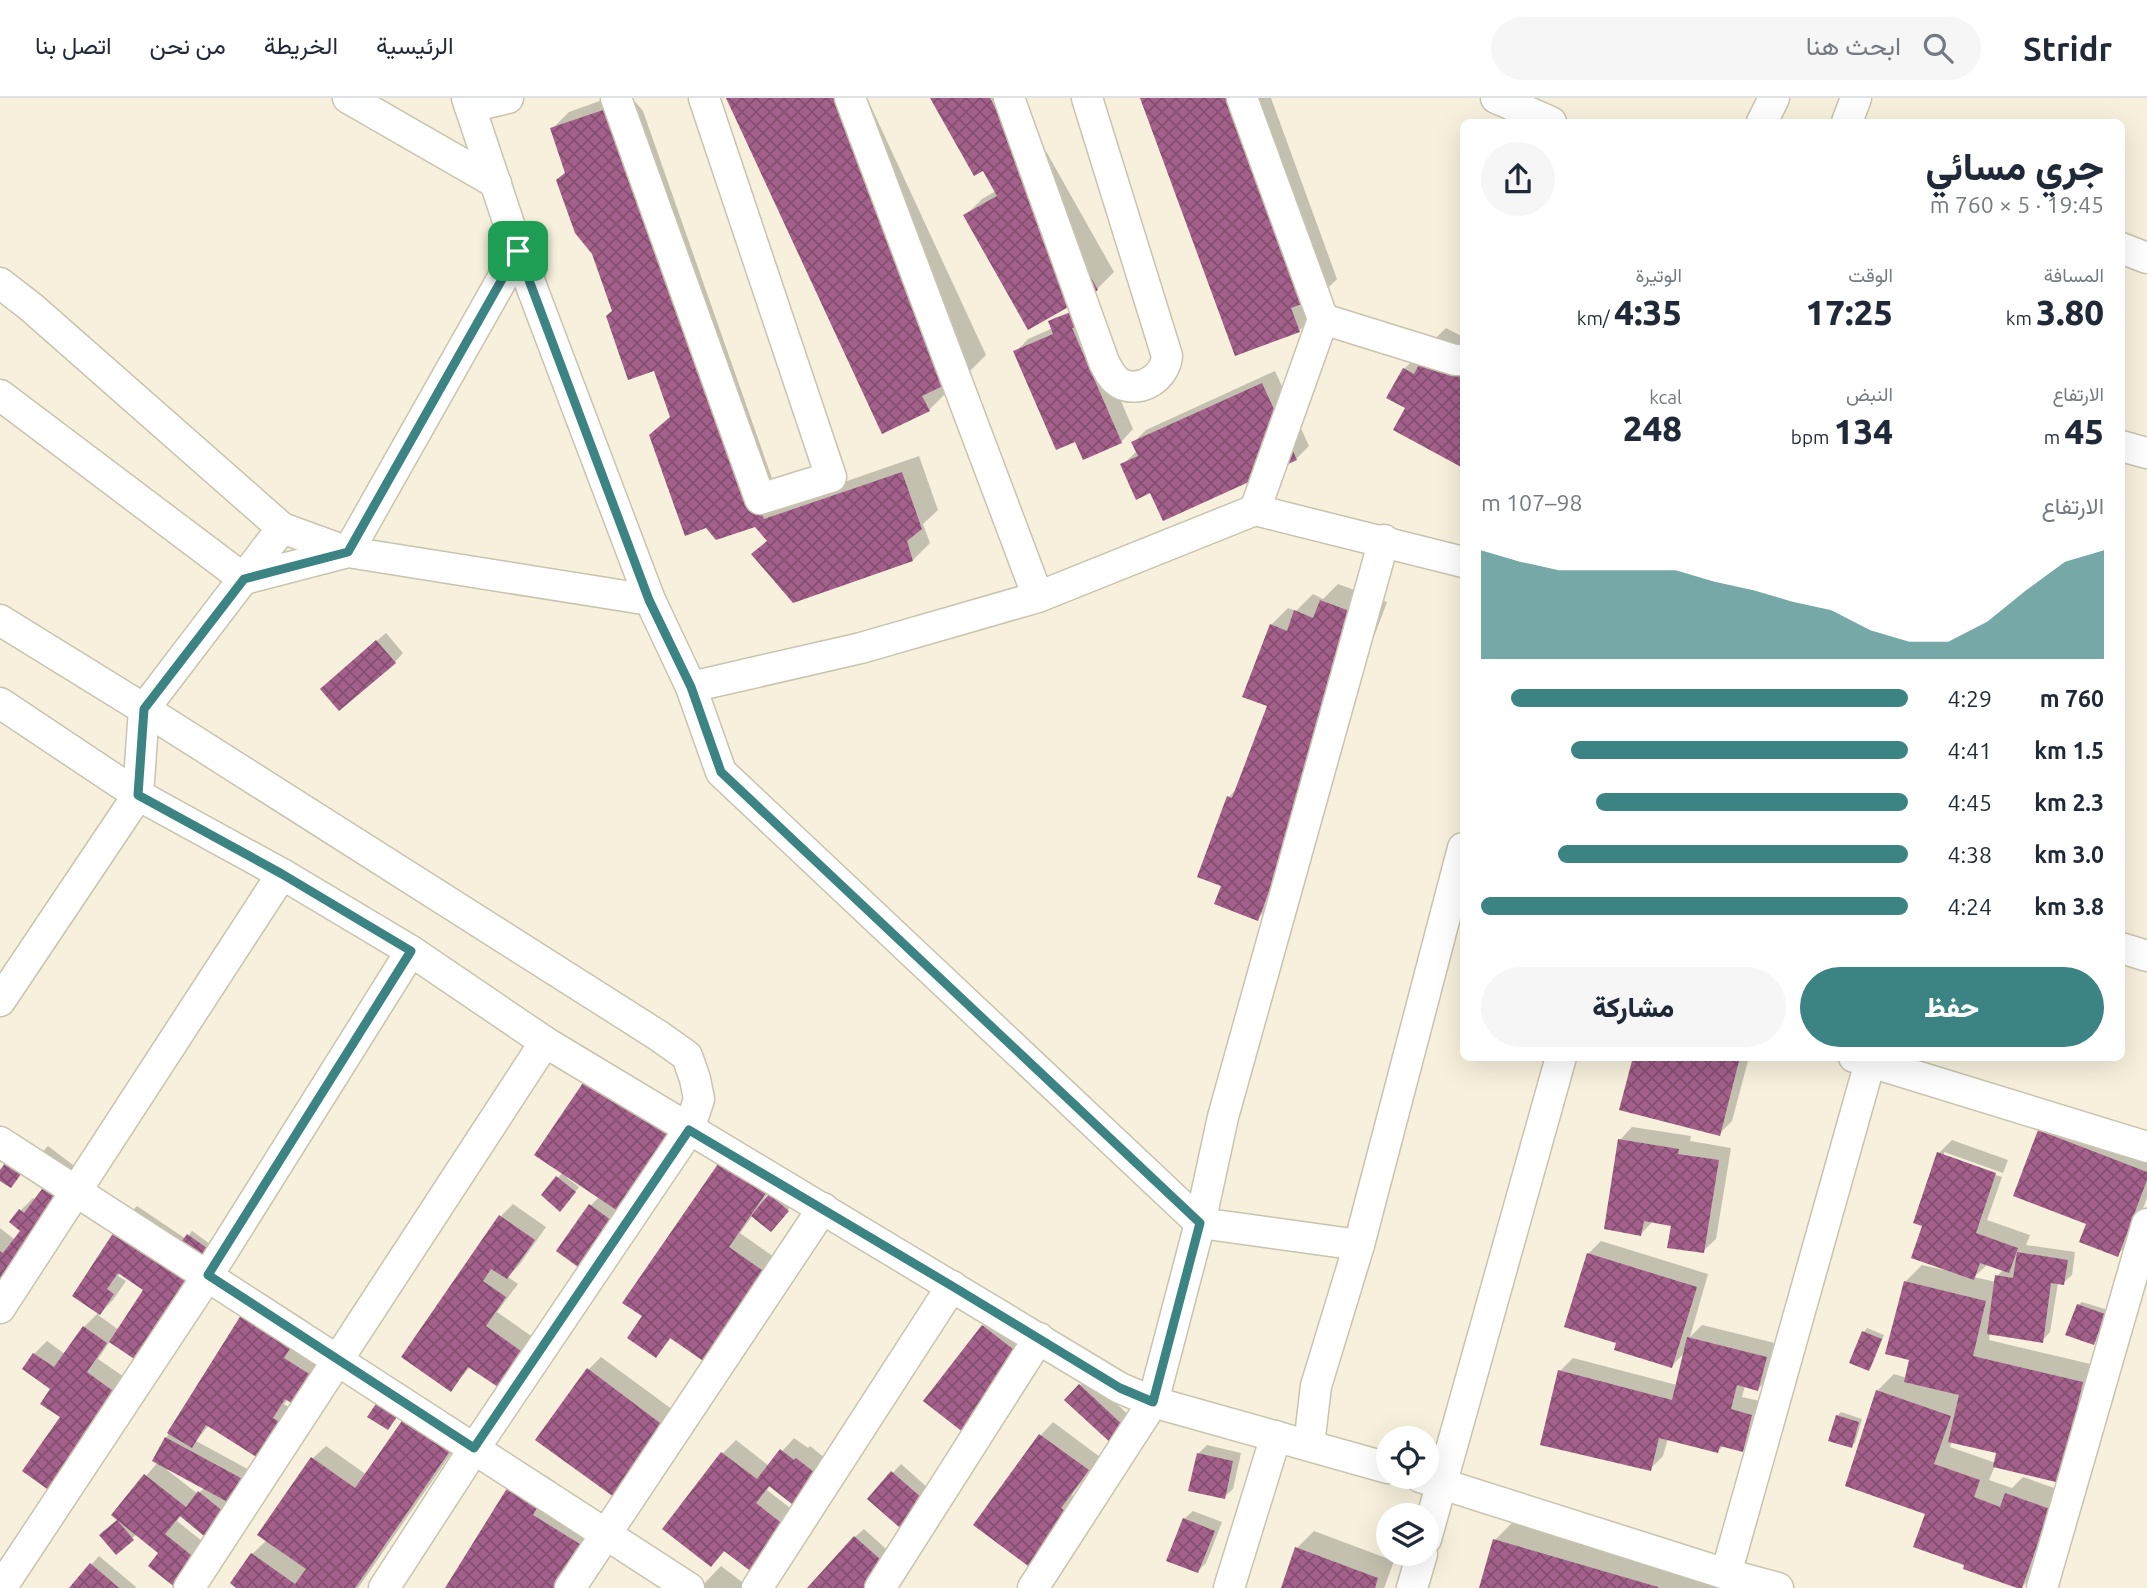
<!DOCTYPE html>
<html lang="ar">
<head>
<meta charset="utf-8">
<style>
  :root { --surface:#fff; --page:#f6f6f7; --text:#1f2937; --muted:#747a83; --line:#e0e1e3; --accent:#3b8483 }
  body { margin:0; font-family:Ubuntu,Vazirmatn,sans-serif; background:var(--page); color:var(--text); direction:rtl; height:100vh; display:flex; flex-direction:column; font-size:26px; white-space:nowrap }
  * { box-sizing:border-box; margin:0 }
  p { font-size:23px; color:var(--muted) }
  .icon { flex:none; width:38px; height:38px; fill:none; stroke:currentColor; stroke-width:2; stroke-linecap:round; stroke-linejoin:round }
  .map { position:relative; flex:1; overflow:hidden; direction:ltr }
  .details { position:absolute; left:1460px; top:21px; width:665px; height:942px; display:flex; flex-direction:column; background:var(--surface); border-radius:10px; box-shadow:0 7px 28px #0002; direction:rtl }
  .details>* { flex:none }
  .controls { position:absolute; left:1376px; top:1328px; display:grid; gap:14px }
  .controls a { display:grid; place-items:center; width:63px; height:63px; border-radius:50%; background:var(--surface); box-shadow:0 7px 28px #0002; font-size:35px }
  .pin { position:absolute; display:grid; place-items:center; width:60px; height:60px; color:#fff; margin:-30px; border-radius:14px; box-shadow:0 4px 10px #0006 }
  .round { display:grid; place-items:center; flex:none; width:74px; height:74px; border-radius:37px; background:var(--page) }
  .head { display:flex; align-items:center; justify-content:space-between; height:119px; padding:0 21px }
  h1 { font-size:38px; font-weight:800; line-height:52px }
  .metrics { display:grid; grid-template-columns:repeat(3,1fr); gap:10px; height:119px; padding:7px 21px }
  .metrics div { display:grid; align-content:center }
  .metrics b { font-size:35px; font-weight:800 }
  .metrics small { font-size:19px; font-weight:400 }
  .metrics p { font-size:19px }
  .chart { height:196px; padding:14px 21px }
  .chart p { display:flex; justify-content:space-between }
  .chart svg { width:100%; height:126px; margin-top:7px; fill:var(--accent); opacity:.7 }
  .primary-button { display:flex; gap:14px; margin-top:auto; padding:14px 21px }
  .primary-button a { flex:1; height:80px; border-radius:42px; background:var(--accent); color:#fff; font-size:28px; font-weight:800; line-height:80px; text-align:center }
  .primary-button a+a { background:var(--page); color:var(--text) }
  ul { padding:0 21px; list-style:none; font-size:23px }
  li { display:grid; grid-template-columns:112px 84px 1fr; align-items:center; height:52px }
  li i { height:18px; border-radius:9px; background:var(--accent) }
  header { display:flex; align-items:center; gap:42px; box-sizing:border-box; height:98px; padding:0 35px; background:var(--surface); border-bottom:2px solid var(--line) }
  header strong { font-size:33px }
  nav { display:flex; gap:38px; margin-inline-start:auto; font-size:24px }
  .search { width:490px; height:63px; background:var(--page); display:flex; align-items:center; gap:18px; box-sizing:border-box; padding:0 24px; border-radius:38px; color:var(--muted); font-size:26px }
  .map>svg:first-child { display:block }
  .shadow { fill:#0003; fill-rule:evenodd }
  .building { fill:url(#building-cross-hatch) }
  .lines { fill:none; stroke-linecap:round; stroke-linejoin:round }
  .street-casing { stroke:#c9c3af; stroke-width:33 }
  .street { stroke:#fff; stroke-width:30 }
  .route-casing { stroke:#fff; stroke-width:14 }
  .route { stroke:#3b8483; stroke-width:9 }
</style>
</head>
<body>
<header>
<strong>Stridr</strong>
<div class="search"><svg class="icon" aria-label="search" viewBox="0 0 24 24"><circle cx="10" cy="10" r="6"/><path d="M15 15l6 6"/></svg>ابحث هنا</div>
<nav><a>الرئيسية</a><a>الخريطة</a><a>من نحن</a><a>اتصل بنا</a></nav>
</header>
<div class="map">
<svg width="2147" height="1490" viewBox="0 0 2147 1490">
  <defs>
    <pattern id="building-cross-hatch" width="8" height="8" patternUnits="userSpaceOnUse" patternTransform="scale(1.75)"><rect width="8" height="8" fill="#a3608b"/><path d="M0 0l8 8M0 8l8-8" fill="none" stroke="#844e70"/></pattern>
  </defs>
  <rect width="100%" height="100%" fill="#f6f0dc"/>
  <g class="shadow">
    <polygon points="608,0 632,0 643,13 781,406 919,358 938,412 923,426 930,445 913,462 753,456 768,442 672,318 655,271 614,213 552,31 569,14"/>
    <polygon points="728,0 867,0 986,257 969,274 942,287 946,295 929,312"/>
    <polygon points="932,0 1016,0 1114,174 1097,191 965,118 982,101 996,93 983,71"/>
    <polygon points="1142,0 1271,0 1337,181 1320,198 1316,215 1299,233"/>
    <polygon points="1073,213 1084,217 1133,331 1121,344 1016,254 1028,241 1053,230 1050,224 1054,220"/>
    <polygon points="1446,230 1463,239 1463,368 1407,310 1404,271"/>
    <polygon points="1275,273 1309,348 1296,361 1151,393 1122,367 1137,353 1133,345 1146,332"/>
    <polygon points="1338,486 1387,504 1274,804 1257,821 1223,787 1199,778 1229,699 1238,689 1269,607 1271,527 1288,510 1296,513 1313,496 1323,501"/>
    <polygon points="386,535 403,555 395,564 331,582"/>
    <polygon points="1635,959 1749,959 1732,1023 1719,1036"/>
    <polygon points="2052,1020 2147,1057 2147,1100 2130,1144 2117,1157 2088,1125 2039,1033"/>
    <polygon points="693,1025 593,1164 590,1108 599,1099 568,1077 567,1080 579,1089 564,1108 543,1097 563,1074"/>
    <polygon points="1632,1029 1691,1038 1690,1043 1731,1050 1716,1141 1703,1153 1673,1126 1653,1123 1641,1136 1620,1042"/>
    <path d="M1952 1042 2008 1062 2003 1075 1944 1054V1058L2002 1079 1987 1122 2030 1137 2026 1147 2075 1154 2072 1177 2063 1185H2058L2050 1234 2042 1243 1990 1235 1989 1242 2099 1268 2076 1366 1995 1368 1989 1382 2012 1390 2023 1379 2066 1394 2038 1473 2021 1490 1966 1466 1927 1415 1877 1293 1894 1276 1907 1280 1911 1261 1905 1184 1922 1167 1944 1172 1924 1127 1939 1055ZM1988 1166 2003 1172 1997 1178 1996 1184 1974 1179ZM1952 1343 1998 1354 1996 1365 1950 1349Z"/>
    <polygon points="48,1048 85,1076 0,1213 0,1130 15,1142 23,1133 20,1113 33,1100 36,1102 48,1087 36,1061"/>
    <polygon points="722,1064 778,1081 764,1101 765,1102 774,1094 791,1108 774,1128 753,1117 740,1135 784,1166 672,1239 656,1258 644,1218"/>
    <polygon points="513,1106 546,1129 520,1166 508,1179 518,1186 497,1214 537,1242 513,1276 471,1268 451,1291 501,1118"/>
    <path d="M137 1108 186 1141 192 1133 210 1146 205 1153 228 1168 110 1243 98 1261 143 1292 62 1319 53 1291 34 1256 47 1243 65 1256 84 1229 99 1214 124 1121ZM120 1175 145 1191 119 1232 98 1217 113 1202 126 1183 118 1178Z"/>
    <polygon points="1601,1143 1708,1176 1690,1239 1702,1227 1779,1246 1771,1278 1758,1291 1745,1288 1742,1299 1764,1304 1755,1339 1742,1352 1724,1347 1718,1353 1668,1340 1663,1358 1650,1371 1560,1273 1573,1260 1677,1287 1685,1254 1672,1268 1618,1244 1588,1156"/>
    <path d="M262 1194 310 1225 296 1247 336 1273 288 1301 284 1306 311 1323 209 1327 196 1343 268 1382 249 1411 181 1417 177 1423 222 1459 202 1485 137 1436 116 1454 102 1437 119 1421 113 1417 158 1364 166 1340 249 1207ZM169 1370 204 1390 198 1396 167 1372Z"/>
    <polygon points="2082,1204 2108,1212 2098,1242 2094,1245 2078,1207"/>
    <polygon points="996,1215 1044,1253 925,1303 983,1228"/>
    <polygon points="1867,1230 1884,1237 1872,1267 1868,1271 1851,1264 1864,1234"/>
    <polygon points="601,1259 688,1323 638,1392 589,1271"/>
    <polygon points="1088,1279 1134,1322 1113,1345 1066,1302"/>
    <polygon points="1841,1314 1862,1321 1855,1345 1851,1348 1837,1318"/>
    <polygon points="1053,1324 1100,1359 1072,1397 1085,1407 1048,1458 975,1426 1041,1337"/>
    <polygon points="464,1337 358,1490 238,1490 252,1456 267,1442 313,1360 326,1348 367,1377"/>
    <polygon points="794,1340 808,1350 810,1348 841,1373 771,1387 767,1392 807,1423 726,1452 711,1467 664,1431 723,1355 736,1342 769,1368"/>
    <polygon points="1207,1347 1241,1355 1233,1391 1224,1399 1198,1356"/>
    <polygon points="901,1366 945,1405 869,1401"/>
    <polygon points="528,1367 556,1384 544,1403 607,1443 447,1490 516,1380"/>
    <polygon points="1193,1413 1222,1424 1206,1465 1198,1473 1184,1421"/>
    <polygon points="1512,1425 1733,1490 1481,1490 1495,1442"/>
    <polygon points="864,1431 906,1469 810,1490 855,1439"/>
    <polygon points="1314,1433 1394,1463 1384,1490 1283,1490 1297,1450"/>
    <polygon points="99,1458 136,1489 135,1490 71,1490"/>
    <polygon points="721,1468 750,1490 700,1490"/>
  </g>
  <g class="building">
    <polygon points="726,0 843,0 970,275 922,298 930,313 882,336"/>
    <polygon points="930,0 990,0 1098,192 1028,232 963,117 997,98 983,73 974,78"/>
    <polygon points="1140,0 1248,0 1321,199 1291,210 1300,234 1235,258"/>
    <polygon points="609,10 736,340 764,421 902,374 922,431 907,443 913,463 793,505 751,456 767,443 755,429 716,442 706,430 685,438 649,337 670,319 654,273 628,282 606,218 612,213 592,156 575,135 556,82 565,75 550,30"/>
    <polygon points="1069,215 1075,229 1072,230 1122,345 1083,362 1075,344 1056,352 1013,253 1053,236 1048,223"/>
    <polygon points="1432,242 1463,259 1463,370 1393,332 1405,310 1386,300 1403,270 1414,276"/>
    <polygon points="1262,285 1297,362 1163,423 1150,395 1136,402 1120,366 1138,358 1131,344"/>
    <polygon points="1320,502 1371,521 1258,823 1214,806 1221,788 1197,779 1227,698 1232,700 1267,608 1242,599 1270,526 1287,533 1294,512 1313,520"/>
    <polygon points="376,542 396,565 339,613 320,591"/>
    <polygon points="1633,959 1740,959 1720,1038 1619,1012"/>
    <polygon points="589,976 681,1038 627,1119 534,1057"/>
    <polygon points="2038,1032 2147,1074 2147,1082 2118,1159 2079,1144 2086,1126 2013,1098"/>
    <polygon points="1618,1041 1679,1051 1678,1056 1719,1062 1704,1155 1667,1150 1671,1128 1644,1123 1641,1138 1604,1131"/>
    <polygon points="1937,1054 1996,1075 1976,1135 2018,1150 2009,1175 1980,1165 1974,1182 1911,1160 1922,1128 1913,1125"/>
    <polygon points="8,1061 24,1072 11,1090 0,1083 0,1072"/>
    <polygon points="720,1063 766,1095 729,1149 772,1179 715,1271 670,1240 656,1260 627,1240 642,1218 622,1205"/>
    <polygon points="556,1078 576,1094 560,1114 541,1097"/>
    <polygon points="45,1087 74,1090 0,1211 0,1153 3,1155 20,1133 9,1124 19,1111 24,1115"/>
    <polygon points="769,1096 789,1113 771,1134 751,1118"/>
    <polygon points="589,1106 619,1128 585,1174 556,1153"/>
    <polygon points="499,1117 535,1142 507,1181 491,1171 483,1183 506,1199 486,1228 525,1256 501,1291 468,1269 451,1294 401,1259"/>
    <polygon points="123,1120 216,1182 155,1275 109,1244 143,1192 118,1175 107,1191 114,1196 100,1217 72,1198"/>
    <polygon points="187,1136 207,1150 199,1162 179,1147"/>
    <polygon points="2017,1154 2068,1162 2064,1187 2051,1185 2043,1245 1987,1236 1995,1177 2013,1180"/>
    <polygon points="1587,1155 1697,1189 1672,1270 1614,1252 1616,1245 1564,1229"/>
    <polygon points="1904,1183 1986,1203 1973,1258 2083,1284 2060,1385 1993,1369 1996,1355 1948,1344 1959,1297 1904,1284 1909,1262 1885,1256"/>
    <polygon points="248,1206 298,1238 284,1260 325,1286 307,1315 285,1301 273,1320 300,1337 277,1372 206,1327 192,1350 167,1335"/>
    <polygon points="2077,1206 2105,1216 2094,1247 2065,1237"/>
    <polygon points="982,1227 1032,1266 973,1342 923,1303"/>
    <polygon points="83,1228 107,1245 87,1274 131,1306 64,1403 22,1373 60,1319 40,1306 50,1291 22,1271 33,1255 54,1269"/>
    <polygon points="1862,1233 1882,1241 1869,1273 1849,1265"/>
    <polygon points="1687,1239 1767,1259 1758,1293 1737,1287 1731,1311 1752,1317 1743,1354 1720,1348 1718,1355 1659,1340 1651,1373 1540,1347 1558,1272 1672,1302"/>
    <polygon points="587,1270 676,1337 625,1407 535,1342"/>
    <polygon points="1079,1286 1127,1331 1113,1347 1064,1302"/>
    <polygon points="1876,1292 1951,1318 1934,1366 1980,1382 1974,1399 2000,1409 2005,1395 2050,1411 2022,1490 2017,1490 1963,1471 1964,1467 1913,1449 1925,1416 1845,1388"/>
    <polygon points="384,1294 405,1307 388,1332 367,1319"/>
    <polygon points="406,1317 452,1350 355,1490 236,1490 230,1485 251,1455 295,1486 306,1471 257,1437 311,1359 355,1390"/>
    <polygon points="1836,1317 1859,1324 1852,1350 1828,1343"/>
    <polygon points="1039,1336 1089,1372 1061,1410 1074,1420 1035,1473 973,1427"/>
    <polygon points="165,1339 261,1391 248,1415 152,1363"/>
    <polygon points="780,1351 794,1362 796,1360 829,1386 806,1417 769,1388 756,1405 795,1436 761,1481 724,1453 711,1469 662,1431 721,1354 757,1381"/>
    <polygon points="1197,1355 1233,1363 1225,1401 1188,1393"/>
    <polygon points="891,1373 938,1414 914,1442 867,1401"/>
    <polygon points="144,1376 186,1409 198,1393 240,1427 221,1452 180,1418 165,1436 211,1473 176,1490 148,1468 158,1455 117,1422 134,1442 116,1457 99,1437 117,1422 111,1417"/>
    <polygon points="514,1379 544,1398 533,1417 596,1456 575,1490 445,1490"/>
    <polygon points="1183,1420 1215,1433 1198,1475 1166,1463"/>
    <polygon points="854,1438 899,1478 888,1490 807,1490"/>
    <polygon points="1493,1441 1658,1489 1658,1490 1479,1490"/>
    <polygon points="1295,1449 1378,1480 1375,1490 1281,1490"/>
    <polygon points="90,1465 119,1490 69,1490"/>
  </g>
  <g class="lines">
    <defs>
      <g id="street">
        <polyline points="348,0 496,85"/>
        <polyline points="467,0 518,153 650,502 691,589 721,674 1200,1125 1359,1147 1463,750"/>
        <polyline points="616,0 760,401 831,379 704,0"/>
        <polyline points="850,0 1038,499"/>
        <path d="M1009 0 1104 264C1108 272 1112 281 1121 286 1142 295 1165 279 1167 258L1087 0"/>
        <polyline points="1242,0 1323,221 1255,412"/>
        <polyline points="1496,0 1551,24"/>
        <polyline points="470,9 508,0"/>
        <polyline points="1762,24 1774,0"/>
        <polyline points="1847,24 1856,0"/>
        <polyline points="2121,150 2147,160"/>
        <polyline points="518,153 348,454 650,502"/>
        <polyline points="0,185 31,209 282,430 348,454"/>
        <polyline points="1323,221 1455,262 1463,262"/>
        <polyline points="0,297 244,481 348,454"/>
        <polyline points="2121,348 2147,355"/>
        <polyline points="0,522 144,611 282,430"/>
        <polyline points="691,589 861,550 1038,499 1255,412 1463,464"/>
        <polyline points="0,605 138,697 282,776 411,853 545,944 1120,1290 1153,1304 1388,1370"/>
        <polyline points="2121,850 2147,858"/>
        <polyline points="0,903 138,697 144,611 659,938 687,958 695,981 699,1001 689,1032 474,1351 384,1490"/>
        <polyline points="1854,959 2147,1049"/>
        <polyline points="0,1044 689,1490"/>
        <polyline points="0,1210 282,776"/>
        <polyline points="1309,1347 1316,1288 1359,1147"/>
        <polyline points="1420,1379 1726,1476 1778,1490"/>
        <polyline points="1426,1441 1561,959"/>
        <polyline points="1726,1476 1870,964"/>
        <polyline points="1,1490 208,1177 411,853"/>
        <polyline points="189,1490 545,944"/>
        <polyline points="570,1490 823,1110"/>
        <polyline points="757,1490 952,1188"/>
        <polyline points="880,1490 1039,1240"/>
        <polyline points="1033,1490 1153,1304 1200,1125 1223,1019 1384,442"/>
        <polyline points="1229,1490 1276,1338"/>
        <polyline points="1412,1490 1422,1456"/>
        <polyline points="2042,1490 2147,1126"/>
      </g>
    </defs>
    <use href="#street" class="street-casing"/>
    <use href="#street" class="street"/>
  </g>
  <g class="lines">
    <defs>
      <polygon id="route" points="518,153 649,502 691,589 721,674 1200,1125 1153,1304 1120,1290 952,1188 689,1032 474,1350 208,1177 411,853 282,776 138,697 144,611 244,481 348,454"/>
    </defs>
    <use href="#route" class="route-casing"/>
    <use href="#route" class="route"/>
  </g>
</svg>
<div class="controls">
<a><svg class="icon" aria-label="locate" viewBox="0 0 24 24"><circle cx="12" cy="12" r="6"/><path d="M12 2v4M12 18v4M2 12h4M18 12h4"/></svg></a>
<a><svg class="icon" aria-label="layers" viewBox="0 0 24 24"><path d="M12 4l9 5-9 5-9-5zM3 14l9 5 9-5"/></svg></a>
</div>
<div class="pin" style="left:518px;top:153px;background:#1e9e55"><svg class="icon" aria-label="arrive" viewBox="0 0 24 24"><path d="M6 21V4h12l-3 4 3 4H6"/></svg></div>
<section class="details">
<div class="head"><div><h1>جري مسائي</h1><p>19:45 · 5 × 760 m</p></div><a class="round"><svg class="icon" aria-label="share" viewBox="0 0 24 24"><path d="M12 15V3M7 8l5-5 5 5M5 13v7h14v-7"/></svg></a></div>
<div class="metrics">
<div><p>المسافة</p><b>3.80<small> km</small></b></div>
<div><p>الوقت</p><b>17:25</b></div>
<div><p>الوتيرة</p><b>4:35<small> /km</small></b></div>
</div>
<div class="metrics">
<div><p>الارتفاع</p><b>45<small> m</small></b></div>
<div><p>النبض</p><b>134<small> bpm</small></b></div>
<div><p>kcal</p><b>248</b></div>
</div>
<div class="chart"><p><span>الارتفاع</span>98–107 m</p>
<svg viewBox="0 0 160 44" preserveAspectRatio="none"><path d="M0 44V6L10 10L20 13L30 13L40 13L50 13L60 17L70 20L80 24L90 27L100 34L110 38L120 38L130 31L140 20L150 10L160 6V44z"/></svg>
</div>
<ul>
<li><b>760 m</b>4:29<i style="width:93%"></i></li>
<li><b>1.5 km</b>4:41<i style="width:79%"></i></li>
<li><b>2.3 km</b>4:45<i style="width:73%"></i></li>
<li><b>3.0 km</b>4:38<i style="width:82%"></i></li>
<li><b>3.8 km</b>4:24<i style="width:100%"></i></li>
</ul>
<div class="primary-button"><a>حفظ</a><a>مشاركة</a></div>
</section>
</div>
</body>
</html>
